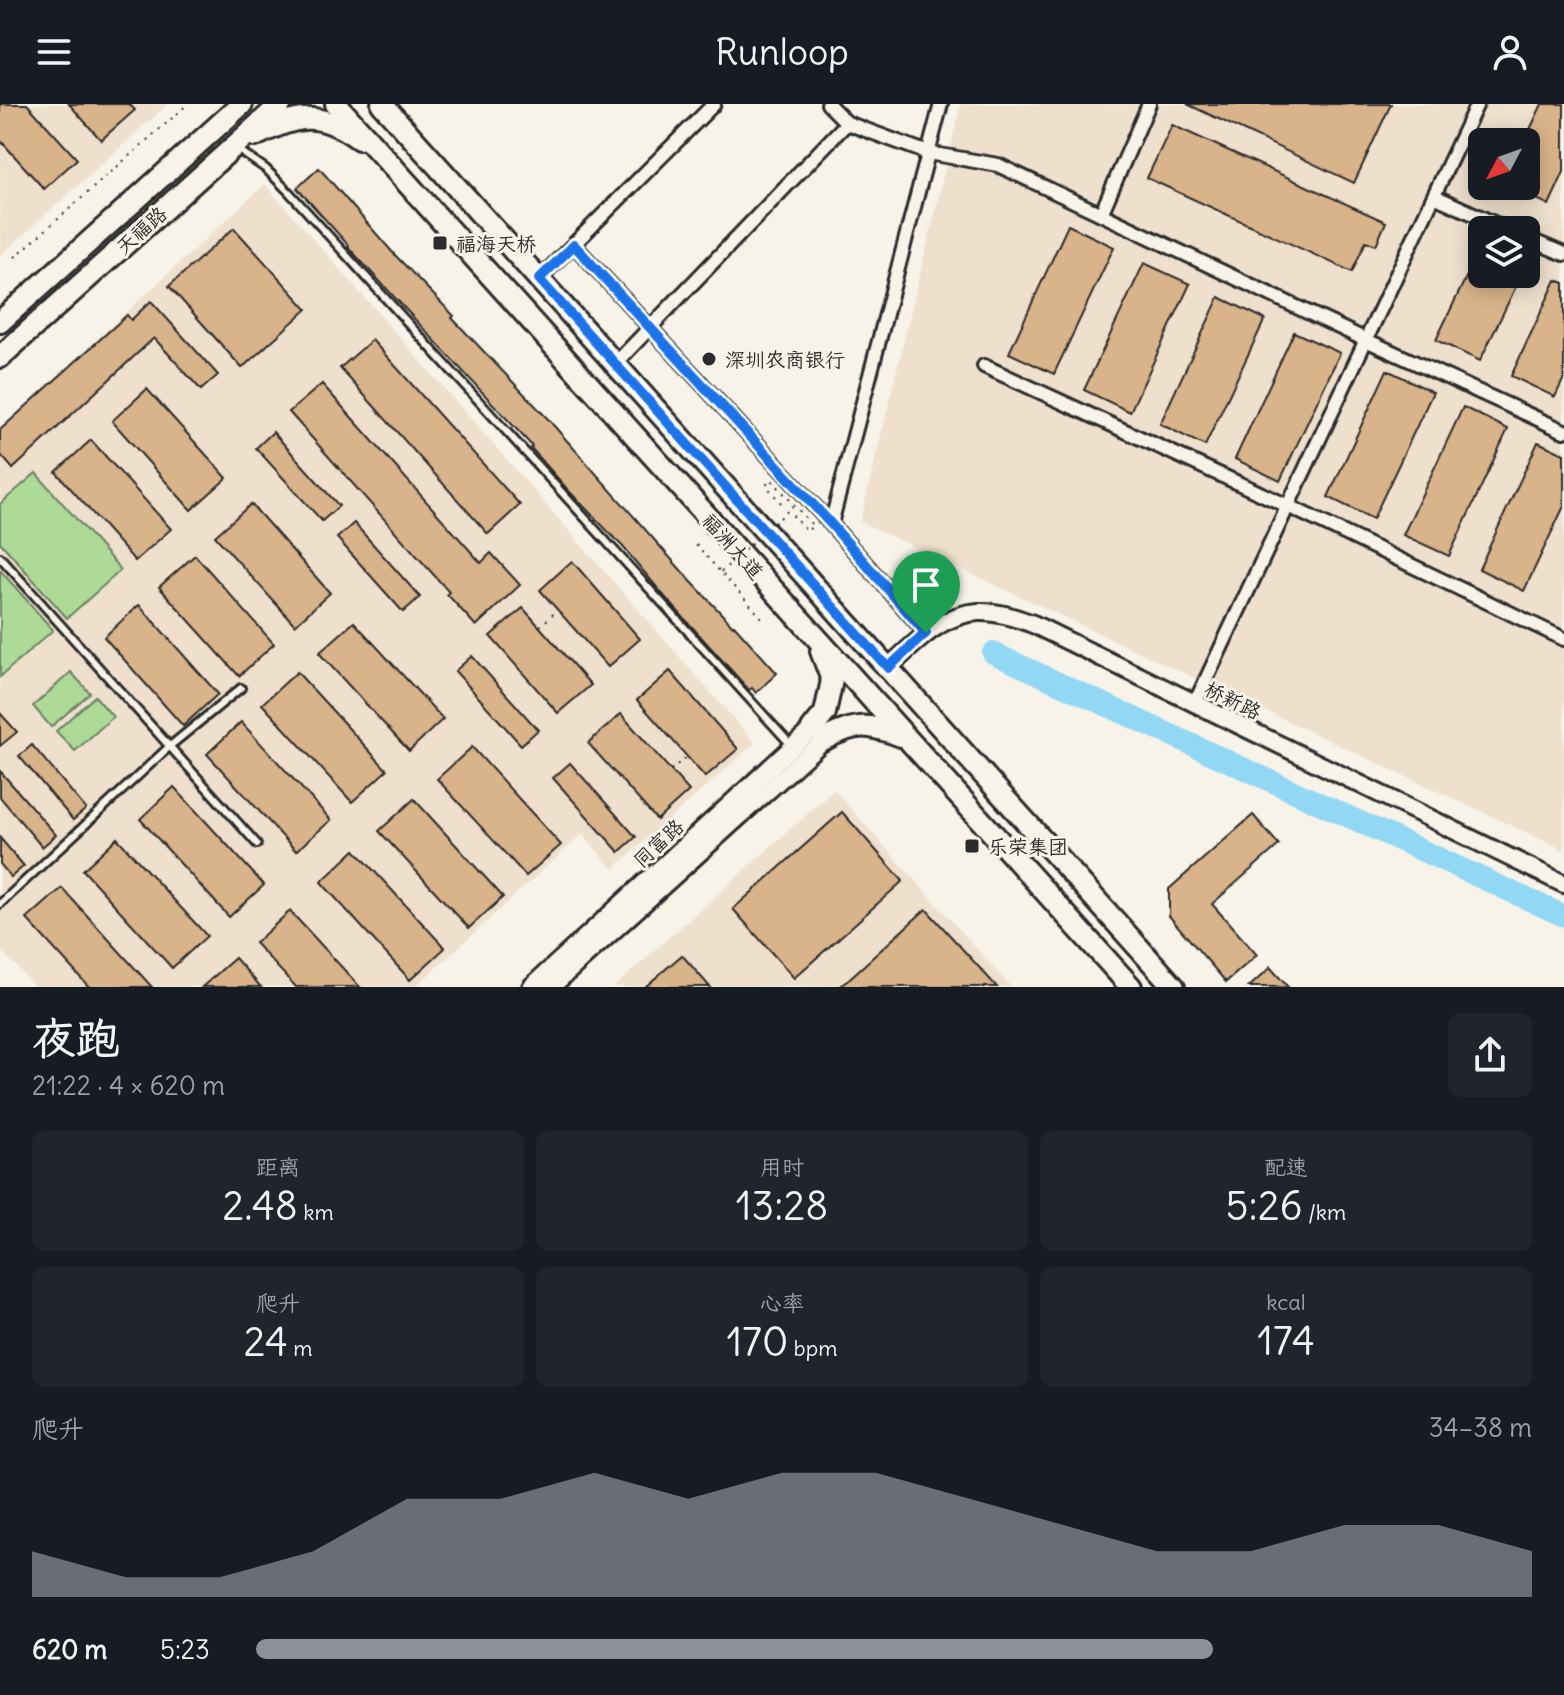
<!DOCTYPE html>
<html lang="zh">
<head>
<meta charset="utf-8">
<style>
  :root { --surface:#171b24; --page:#20242c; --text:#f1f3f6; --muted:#9ea1a6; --accent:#8c9099 }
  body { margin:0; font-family:Delius,"LXGW WenKai TC",sans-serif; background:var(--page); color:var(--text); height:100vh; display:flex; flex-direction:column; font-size:30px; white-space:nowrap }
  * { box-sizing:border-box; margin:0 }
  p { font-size:26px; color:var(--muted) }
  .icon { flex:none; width:44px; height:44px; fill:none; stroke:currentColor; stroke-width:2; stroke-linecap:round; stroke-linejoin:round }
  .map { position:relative; height:883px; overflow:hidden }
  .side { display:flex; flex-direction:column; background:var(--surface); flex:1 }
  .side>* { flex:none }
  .needle { width:52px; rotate:229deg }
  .buttons { position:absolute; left:1468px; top:24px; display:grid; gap:16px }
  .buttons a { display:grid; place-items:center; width:72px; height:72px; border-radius:12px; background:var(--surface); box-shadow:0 4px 20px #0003; font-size:40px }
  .pin { position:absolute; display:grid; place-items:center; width:68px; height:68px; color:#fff; margin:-82px -34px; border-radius:50% 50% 50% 0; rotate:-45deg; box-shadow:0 0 8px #0007 }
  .pin .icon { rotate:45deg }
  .round { display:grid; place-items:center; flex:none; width:84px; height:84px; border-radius:12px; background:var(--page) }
  .overview { display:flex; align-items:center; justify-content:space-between; height:136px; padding:0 32px }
  h1 { font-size:44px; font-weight:600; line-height:60px }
  .figures { display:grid; grid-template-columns:repeat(3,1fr); gap:12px; height:136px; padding:8px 32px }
  .figures div { display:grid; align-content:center; border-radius:12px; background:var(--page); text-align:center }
  .figures b { font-size:40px; font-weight:600 }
  .figures small { font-size:22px; font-weight:400 }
  .figures p { font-size:22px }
  .chart { height:224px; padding:16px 32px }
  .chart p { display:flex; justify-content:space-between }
  .chart svg { width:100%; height:144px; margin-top:8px; fill:var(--accent); opacity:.7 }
  ul { padding:0 32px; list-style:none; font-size:26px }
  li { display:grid; grid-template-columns:128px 96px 1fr; align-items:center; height:60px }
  li i { height:20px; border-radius:10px; background:var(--accent) }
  header { display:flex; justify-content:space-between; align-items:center; height:104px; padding:0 32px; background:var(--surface); font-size:36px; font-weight:600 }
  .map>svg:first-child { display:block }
  .built { fill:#eee0cc; fill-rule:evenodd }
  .green { fill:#aeda98; stroke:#6c8262; stroke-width:2 }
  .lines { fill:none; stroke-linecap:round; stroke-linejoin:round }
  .river { stroke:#92d7f4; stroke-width:22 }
  .building { fill:#d9b38a; stroke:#2b2b2b; stroke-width:2 }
  .service-casing { stroke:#2b2b2b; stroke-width:12 }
  .minor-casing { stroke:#2b2b2b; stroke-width:18 }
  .tertiary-casing { stroke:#2b2b2b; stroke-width:22 }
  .primary-casing { stroke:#2b2b2b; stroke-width:26 }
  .path { stroke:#2b2b2b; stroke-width:2; stroke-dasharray:2 6; stroke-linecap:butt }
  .service { stroke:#f7f3e8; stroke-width:6 }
  .minor { stroke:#f7f3e8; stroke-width:12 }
  .tertiary { stroke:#f7f3e8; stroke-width:16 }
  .primary { stroke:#f7f3e8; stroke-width:20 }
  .path-bridge { stroke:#2b2b2b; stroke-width:2; stroke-dasharray:2 6; stroke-linecap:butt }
  .route-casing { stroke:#fff; stroke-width:16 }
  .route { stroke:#1a73e8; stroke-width:10 }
  .poi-dot { fill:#2b2b2b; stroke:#f7f3e8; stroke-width:3 }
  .labels { text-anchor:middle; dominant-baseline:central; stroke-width:6; stroke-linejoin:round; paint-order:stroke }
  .street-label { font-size:20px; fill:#2b2b2b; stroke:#f7f3e8 }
  .poi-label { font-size:20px; fill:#2b2b2b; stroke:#f7f3e8; text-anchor:start }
</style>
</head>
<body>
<header><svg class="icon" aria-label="menu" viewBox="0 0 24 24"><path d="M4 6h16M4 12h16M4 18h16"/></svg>Runloop<svg class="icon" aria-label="person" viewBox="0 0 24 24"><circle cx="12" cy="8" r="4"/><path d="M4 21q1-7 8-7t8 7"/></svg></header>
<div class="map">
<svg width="1564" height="883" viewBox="0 0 1564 883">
  <rect width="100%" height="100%" fill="#f7f3e8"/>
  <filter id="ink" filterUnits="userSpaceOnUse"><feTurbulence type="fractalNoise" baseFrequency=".0125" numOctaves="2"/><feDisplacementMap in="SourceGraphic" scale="16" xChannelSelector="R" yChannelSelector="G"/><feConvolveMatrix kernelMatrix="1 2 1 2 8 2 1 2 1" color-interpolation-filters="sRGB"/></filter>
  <g filter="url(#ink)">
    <g class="built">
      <polygon points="0,0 168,0 0,152"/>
      <path d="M961 0H1564V746L860 418ZM1482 38H1526V82H1482ZM1482 126H1526V170H1482Z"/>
      <polygon points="265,80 755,639 613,765 582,730 415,883 35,883 0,845 0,325"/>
      <polygon points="834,686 1011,883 614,883"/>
    </g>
    <g class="green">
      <polygon points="36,369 121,466 67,514 0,438 0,400"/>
      <polygon points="0,466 53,526 0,573"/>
      <polygon points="71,568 90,589 51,623 33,602"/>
      <polygon points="95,592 113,613 75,647 56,627"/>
    </g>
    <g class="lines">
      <polyline class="river" points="993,549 1564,812"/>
    </g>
    <g class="building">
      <polygon points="0,0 27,0 77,55 44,85 0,36"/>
      <polygon points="69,0 129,0 135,6 101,36"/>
      <polygon points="1187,0 1391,0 1354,79"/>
      <polygon points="1542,0 1564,0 1564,68 1549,101 1510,82 1526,82 1526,34"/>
      <polygon points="1172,21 1386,118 1376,141 1366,137 1352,168 1147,74"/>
      <polygon points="319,64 394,150 454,212 452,214 547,314 687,473 733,522 734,521 777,569 756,589 752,584 749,586 665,493 623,443 568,386 531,344 532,342 348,143 349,142 297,84"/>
      <polygon points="1068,121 1114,143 1054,270 1009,249"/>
      <polygon points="234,124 307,205 242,264 169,182"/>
      <polygon points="1482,140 1482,170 1522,170 1480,257 1436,236"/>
      <polygon points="1144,159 1190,180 1130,308 1084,286"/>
      <polygon points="1556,176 1564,179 1564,274 1555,293 1511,272"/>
      <polygon points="1219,193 1265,215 1205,342 1160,320"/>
      <polygon points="151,197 218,271 201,286 154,234 13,365 0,350 0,326 127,211 131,216"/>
      <polygon points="1294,228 1340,249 1280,377 1235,355"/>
      <polygon points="372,236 520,401 488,430 340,264"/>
      <polygon points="1387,266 1433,288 1373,415 1328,393"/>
      <polygon points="322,280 481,459 491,449 520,481 476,522 447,490 449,488 289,308"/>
      <polygon points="147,285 227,374 191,406 112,317"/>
      <polygon points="1463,303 1508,325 1449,452 1403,431"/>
      <polygon points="273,328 339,402 322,417 256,344"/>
      <polygon points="91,336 171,425 135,457 56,368"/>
      <polygon points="1538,338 1564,350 1564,402 1524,487 1479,465"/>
      <polygon points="251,400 330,489 295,521 215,432"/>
      <polygon points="354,419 420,493 403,508 337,434"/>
      <polygon points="195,451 274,540 239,572 159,483"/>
      <polygon points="572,457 640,535 608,563 540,486"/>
      <polygon points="139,501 218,590 183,622 104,533"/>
      <polygon points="523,504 591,581 558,609 490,532"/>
      <polygon points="354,518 443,615 409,647 319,549"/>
      <polygon points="472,552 538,626 521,641 455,567"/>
      <polygon points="670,567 738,645 705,673 637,596"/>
      <polygon points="297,568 387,666 352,698 262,600"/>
      <polygon points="0,609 17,628 0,642"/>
      <polygon points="621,610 689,687 657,716 588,639"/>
      <polygon points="241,618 331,716 296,747 207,650"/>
      <polygon points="32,641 86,705 73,716 19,652"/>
      <polygon points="472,643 561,741 526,772 437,675"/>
      <polygon points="570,659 636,733 619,748 553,674"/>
      <polygon points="0,667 56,731 42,743 0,693"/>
      <polygon points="174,683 264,781 229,813 140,715"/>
      <polygon points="414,695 503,793 469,824 379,727"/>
      <polygon points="842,708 903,777 794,874 733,805"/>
      <polygon points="1253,711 1279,741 1212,800 1257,851 1226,878 1169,812 1169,785"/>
      <polygon points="0,734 24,762 11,773 0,760"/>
      <polygon points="117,734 207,832 172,864 83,766"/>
      <polygon points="355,746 445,844 410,876 321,778"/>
      <polygon points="62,784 152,883 89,883 27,815"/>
      <polygon points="926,805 997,883 840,883"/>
      <polygon points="290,807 360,883 296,883 255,839"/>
      <polygon points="682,851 710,883 645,883"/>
      <polygon points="235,854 261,883 202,883"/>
      <polygon points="1270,863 1288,883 1249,883 1270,864"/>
    </g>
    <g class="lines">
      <defs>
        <g id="service">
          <polyline points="237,45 266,65 289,88 792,642"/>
          <polyline points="0,453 257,740"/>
          <polyline points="0,800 170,642 241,584"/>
        </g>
        <g id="minor">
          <polyline points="828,0 847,19 928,49 998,61 1366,236 1564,327"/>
          <polyline points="1434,92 1509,126"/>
          <polyline points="1101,110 1149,0"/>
          <polyline points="1526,134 1564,150"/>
          <polyline points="574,141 831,420 926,529"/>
          <polyline points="539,175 714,0"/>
          <polyline points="615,260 847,19"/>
          <polyline points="984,262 1288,402 1564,535"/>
          <polyline points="831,420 941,0"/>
          <polyline points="1195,599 1477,0"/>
        </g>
        <g id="tertiary">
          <path d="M888 564C913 541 941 510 978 508 997 507 1016 514 1033 520L1564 780"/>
          <polyline points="531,883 812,625"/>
          <polyline points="551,883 825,635"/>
        </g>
        <g id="primary">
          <polyline points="336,0 1131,883"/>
          <polyline points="382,0 1174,883"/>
          <path d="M255 32C297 12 318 5 359 35"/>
          <polyline points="0,218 242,0"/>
          <polyline points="0,253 281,0"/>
          <polyline points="812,625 825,609 832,576 821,547"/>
          <path d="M825 635C857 618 868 620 901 632"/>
        </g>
      </defs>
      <use href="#service" class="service-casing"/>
      <use href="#minor" class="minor-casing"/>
      <use href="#tertiary" class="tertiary-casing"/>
      <use href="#primary" class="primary-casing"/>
      <g class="path">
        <polyline points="15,153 188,0"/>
        <polyline points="781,399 766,381 772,376 813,422 807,427 792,411"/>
        <polyline points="696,441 763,515"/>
        <polyline points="540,522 558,506"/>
        <polyline points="671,666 687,652"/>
      </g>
      <use href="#service" class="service"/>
      <use href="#minor" class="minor"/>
      <use href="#tertiary" class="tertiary"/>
      <use href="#primary" class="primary"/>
      <polyline class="path-bridge" points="721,468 794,401"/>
    </g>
  </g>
  <g class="lines" filter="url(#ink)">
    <defs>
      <polygon id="route" points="574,141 831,420 926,529 888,564 539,175"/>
    </defs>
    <use href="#route" class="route-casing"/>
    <use href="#route" class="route"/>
  </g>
  <g class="poi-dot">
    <rect x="432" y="131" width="16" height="16" rx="4"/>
    <circle cx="709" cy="255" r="8"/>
    <rect x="964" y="734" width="16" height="16" rx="4"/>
  </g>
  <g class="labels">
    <g class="street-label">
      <text transform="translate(141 126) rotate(-42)">天福路</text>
      <text transform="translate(733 442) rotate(48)">福洲大道</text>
      <text transform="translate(1233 596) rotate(26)">桥新路</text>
      <text transform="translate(658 739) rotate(-43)">同富路</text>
    </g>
    <g class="poi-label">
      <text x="456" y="139">福海天桥</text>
      <text x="725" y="255">深圳农商银行</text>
      <text x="988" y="742">乐荣集团</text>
    </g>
  </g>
</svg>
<div class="buttons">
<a><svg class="needle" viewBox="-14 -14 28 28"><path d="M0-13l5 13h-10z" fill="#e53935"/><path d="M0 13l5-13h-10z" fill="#9ea1a6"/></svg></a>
<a><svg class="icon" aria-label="layers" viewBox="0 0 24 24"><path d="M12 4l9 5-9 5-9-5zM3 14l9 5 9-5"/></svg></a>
</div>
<div class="pin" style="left:926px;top:529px;background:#1e9e55"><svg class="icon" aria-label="arrive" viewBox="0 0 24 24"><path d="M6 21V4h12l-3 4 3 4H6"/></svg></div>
</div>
<section class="side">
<div class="overview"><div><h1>夜跑</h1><p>21:22 · 4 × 620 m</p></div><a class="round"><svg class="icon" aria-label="share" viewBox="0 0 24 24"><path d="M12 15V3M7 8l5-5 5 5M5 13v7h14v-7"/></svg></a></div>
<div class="figures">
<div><p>距离</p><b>2.48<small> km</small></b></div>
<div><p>用时</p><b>13:28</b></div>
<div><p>配速</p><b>5:26<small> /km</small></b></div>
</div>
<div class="figures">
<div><p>爬升</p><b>24<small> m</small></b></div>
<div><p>心率</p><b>170<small> bpm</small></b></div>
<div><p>kcal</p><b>174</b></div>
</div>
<div class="chart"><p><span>爬升</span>34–38 m</p>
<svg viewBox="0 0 160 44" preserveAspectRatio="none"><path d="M0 44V30L10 38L20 38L30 30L40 14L50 14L60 6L70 14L80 6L90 6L100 14L110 22L120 30L130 30L140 22L150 22L160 30V44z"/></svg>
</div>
<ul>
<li><b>620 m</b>5:23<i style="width:75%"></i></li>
</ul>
</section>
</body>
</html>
